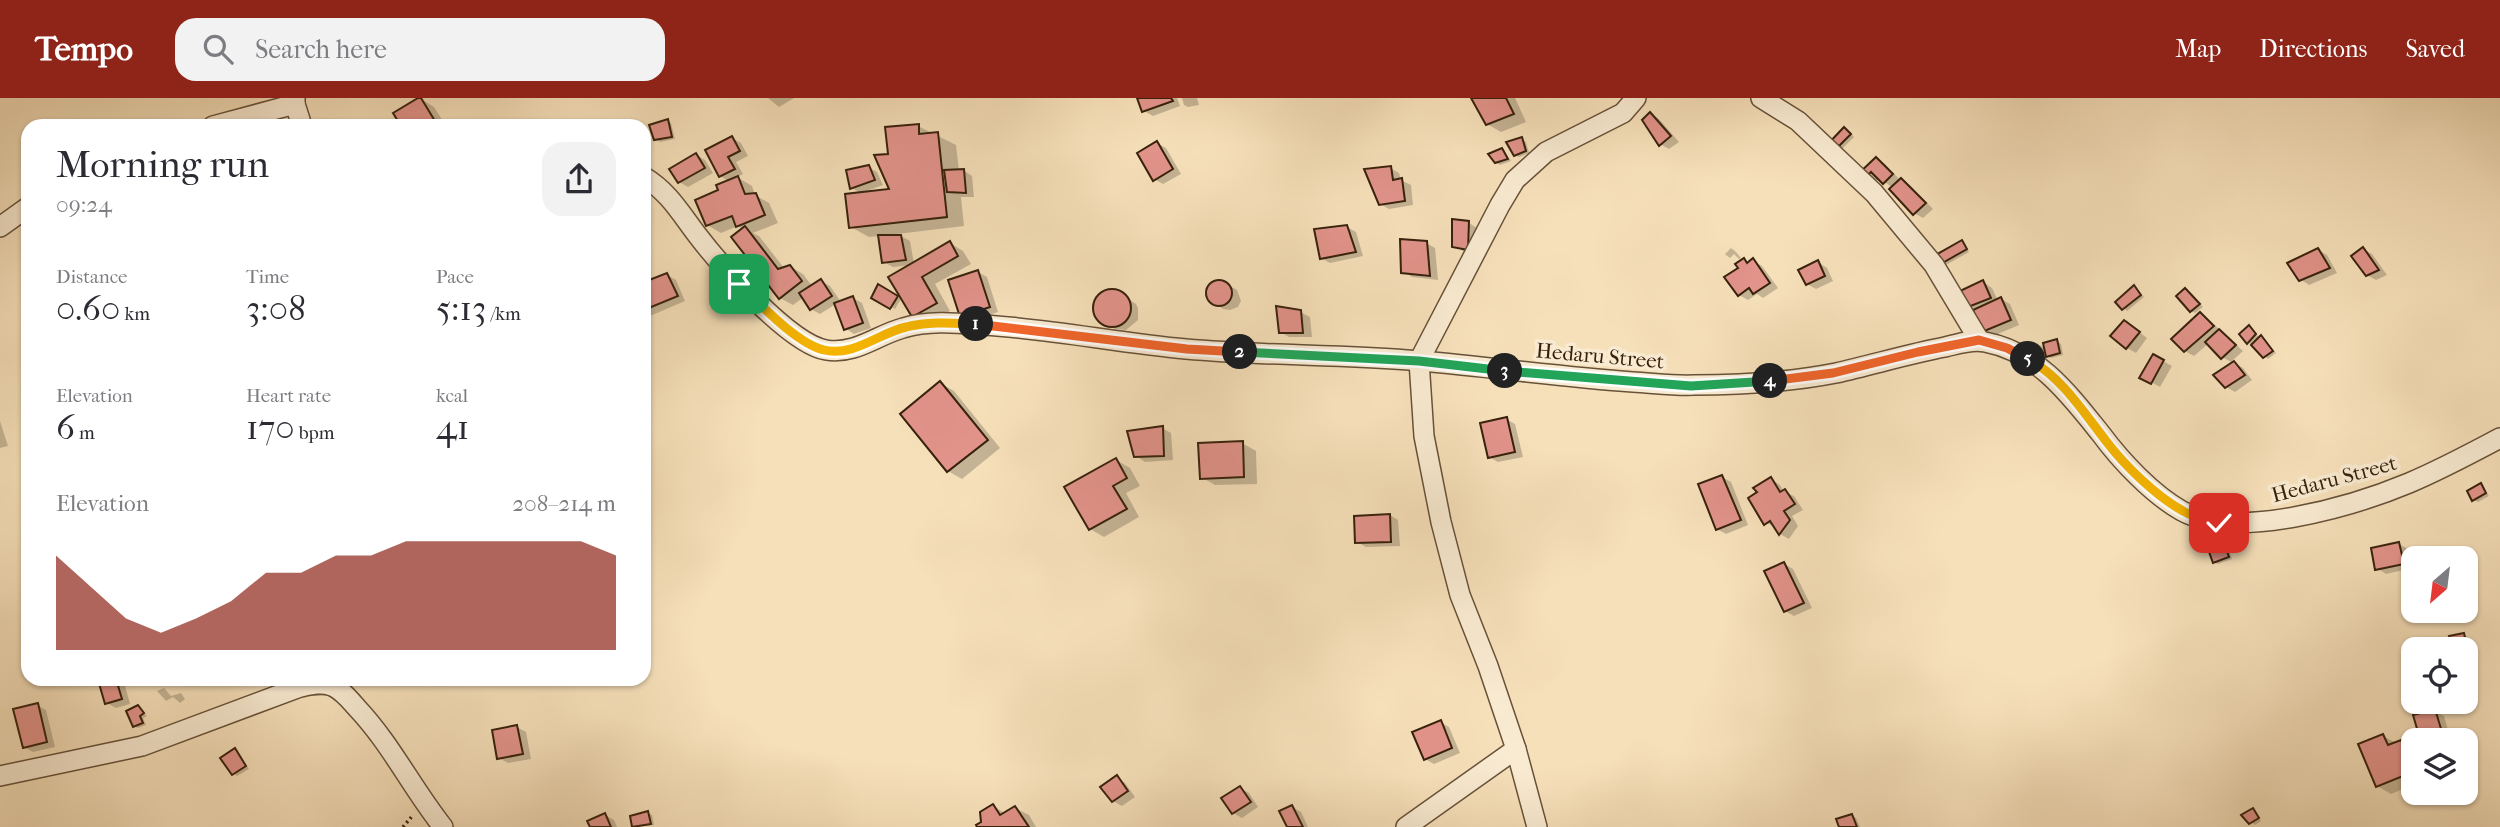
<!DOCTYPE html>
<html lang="en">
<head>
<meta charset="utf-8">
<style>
  :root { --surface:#fff; --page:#f2f2f3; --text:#2b2b33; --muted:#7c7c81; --accent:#8f2418 }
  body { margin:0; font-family:"IM FELL French Canon",serif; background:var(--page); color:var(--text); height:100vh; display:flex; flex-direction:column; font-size:26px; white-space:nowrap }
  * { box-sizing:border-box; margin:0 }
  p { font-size:23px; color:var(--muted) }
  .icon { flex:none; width:38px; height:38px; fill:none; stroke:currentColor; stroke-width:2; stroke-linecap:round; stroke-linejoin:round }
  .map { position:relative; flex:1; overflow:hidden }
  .drawer { position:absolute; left:21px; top:21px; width:630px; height:567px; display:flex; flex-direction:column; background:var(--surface); border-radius:21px; box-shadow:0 2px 5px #0004 }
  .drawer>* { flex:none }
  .needle { width:46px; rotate:208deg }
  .controls { position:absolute; left:2401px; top:448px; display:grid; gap:14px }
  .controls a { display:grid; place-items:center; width:77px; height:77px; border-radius:14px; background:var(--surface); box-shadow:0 2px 5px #0004; font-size:35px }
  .pin { position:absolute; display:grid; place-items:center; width:60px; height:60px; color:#fff; margin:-30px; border-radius:14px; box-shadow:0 4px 10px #0006 }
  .km { position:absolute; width:35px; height:35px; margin:-18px; border-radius:50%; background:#222; color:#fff; font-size:19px; line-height:35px; text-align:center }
  .round { display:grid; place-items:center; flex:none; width:74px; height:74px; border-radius:21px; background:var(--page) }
  .overview { display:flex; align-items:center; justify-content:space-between; height:119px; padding:0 35px }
  h1 { font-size:38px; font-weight:600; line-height:52px }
  .metrics { display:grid; grid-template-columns:repeat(3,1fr); gap:10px; height:119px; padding:7px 35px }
  .metrics div { display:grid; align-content:center }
  .metrics b { font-size:35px; font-weight:600 }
  .metrics small { font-size:19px; font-weight:400 }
  .metrics p { font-size:19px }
  .chart { height:196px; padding:14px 35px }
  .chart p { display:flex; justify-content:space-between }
  .chart svg { width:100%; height:126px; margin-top:7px; fill:var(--accent); opacity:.7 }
  header { display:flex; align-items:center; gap:42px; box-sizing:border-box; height:98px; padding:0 35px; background:var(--accent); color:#fff }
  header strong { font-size:33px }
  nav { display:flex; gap:38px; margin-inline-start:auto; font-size:24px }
  .search { width:490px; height:63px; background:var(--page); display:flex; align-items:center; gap:18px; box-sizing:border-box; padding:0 24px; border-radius:21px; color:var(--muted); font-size:26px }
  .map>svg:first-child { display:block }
  .shadow { fill:#0003 }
  .building { fill:#e2938a; stroke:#37210c; stroke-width:2 }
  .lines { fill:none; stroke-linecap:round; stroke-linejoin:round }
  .minor-casing { stroke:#675138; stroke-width:22 }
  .path { stroke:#37210c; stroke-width:3.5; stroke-dasharray:2 3.5; stroke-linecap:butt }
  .minor { stroke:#f9ebd2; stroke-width:19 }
  .split-1-casing { stroke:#fff; stroke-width:14 }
  .split-2-casing { stroke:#fff; stroke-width:14 }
  .split-3-casing { stroke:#fff; stroke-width:14 }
  .split-4-casing { stroke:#fff; stroke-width:14 }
  .split-5-casing { stroke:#fff; stroke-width:14 }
  .split-6-casing { stroke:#fff; stroke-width:14 }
  .split-1 { stroke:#f5b400; stroke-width:9 }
  .split-2 { stroke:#f0652b; stroke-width:9 }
  .split-3 { stroke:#22a559; stroke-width:9 }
  .split-4 { stroke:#22a559; stroke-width:9 }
  .split-5 { stroke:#f0652b; stroke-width:9 }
  .split-6 { stroke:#f5b400; stroke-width:9 }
  .labels { text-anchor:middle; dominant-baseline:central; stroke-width:7; stroke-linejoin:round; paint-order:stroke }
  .street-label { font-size:21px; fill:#37210c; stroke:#f9ebd2 }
</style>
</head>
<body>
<header>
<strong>Tempo</strong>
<div class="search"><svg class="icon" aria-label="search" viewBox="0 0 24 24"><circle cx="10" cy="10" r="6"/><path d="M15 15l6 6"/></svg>Search here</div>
<nav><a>Map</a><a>Directions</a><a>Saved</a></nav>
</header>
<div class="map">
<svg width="2500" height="729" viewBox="0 0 2500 729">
  <rect width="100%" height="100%" fill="#f6e0ba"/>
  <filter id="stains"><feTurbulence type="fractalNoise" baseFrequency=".00286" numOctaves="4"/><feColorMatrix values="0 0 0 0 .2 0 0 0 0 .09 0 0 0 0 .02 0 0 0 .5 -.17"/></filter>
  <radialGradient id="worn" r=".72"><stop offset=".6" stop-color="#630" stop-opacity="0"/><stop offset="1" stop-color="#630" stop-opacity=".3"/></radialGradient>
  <g class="shadow">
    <polygon points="768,0 794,0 779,9"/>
    <polygon points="1139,0 1177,0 1180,8 1153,18 1144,13"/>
    <polygon points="1182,0 1197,0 1199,7 1188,9 1184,7"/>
    <polygon points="1473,0 1515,0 1526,24 1501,34 1487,26"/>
    <polygon points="421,1 434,9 446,28 403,28"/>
    <polygon points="1651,16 1659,21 1679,44 1669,51 1660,46"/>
    <polygon points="667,23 671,25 675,41 660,44 656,41"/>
    <polygon points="379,25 384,28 363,28"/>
    <polygon points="918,28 956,47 959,73 963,72 972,78 974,99 961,99 964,128 897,136 910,143 914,166 950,145 963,153 971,166 935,186 950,213 926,226 913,218 912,167 893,169 884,164 880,138 869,139 851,129 862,96 852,90 868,69 877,74 883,87 864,94 891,92 890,58"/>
    <polygon points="1848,33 1854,39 1841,52 1829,46"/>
    <polygon points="732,40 741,45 748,58 736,64 743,76 737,79 752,88 755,97 769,105 778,125 753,135 759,138 784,170 789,168 803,176 812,188 821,183 830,188 841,204 853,200 862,205 871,230 854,236 845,230 836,206 820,216 811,211 804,199 793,207 780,200 744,131 738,128 721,135 707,127 721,93 730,84 720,78"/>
    <polygon points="1522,41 1526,44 1529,55 1519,59 1515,57"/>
    <polygon points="1157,45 1166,50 1181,76 1163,86 1154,81"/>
    <polygon points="1502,52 1511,63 1500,67 1496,64"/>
    <polygon points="696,57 705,62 713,75 688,89 679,84"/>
    <polygon points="1876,61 1885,66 1901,83 1910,87 1933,111 1923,120 1914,115 1893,90 1879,80 1872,87 1863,82"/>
    <polygon points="1390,70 1399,75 1401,82 1411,87 1413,107 1389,111 1380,106"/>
    <polygon points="1469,125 1477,130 1476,156 1463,153 1454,147"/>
    <polygon points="1347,129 1356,134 1363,158 1330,165 1321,160"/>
    <polygon points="1962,144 1969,154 1944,168 1940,166"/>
    <polygon points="1426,145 1435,150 1438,182 1412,179 1403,173"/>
    <polygon points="1731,150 1735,153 1741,160 1739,161 1734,156 1730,160 1726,157 1725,156"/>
    <polygon points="2363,151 2372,156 2387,177 2376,182 2367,177"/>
    <polygon points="2318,152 2327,157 2337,175 2309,187 2300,181"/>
    <polygon points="1744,162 1749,165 1753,163 1762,168 1778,190 1763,200 1757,196 1748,202 1739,197 1740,170"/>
    <polygon points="1818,164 1827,170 1833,183 1816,191 1807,186"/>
    <polygon points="978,174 987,179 998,214 970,223 961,218"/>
    <polygon points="667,177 676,182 685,203 650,218 644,215 644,186"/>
    <polygon points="1220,183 1237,192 1241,203 1238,209 1230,212 1223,211 1208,199 1210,188"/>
    <polygon points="1983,184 1992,190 1998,203 2001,201 2010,206 2019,227 1993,238 1984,233 1974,211 1969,208"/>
    <polygon points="879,189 901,201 895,211 873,199"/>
    <polygon points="2134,190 2144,199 2127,213 2124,210"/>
    <polygon points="1117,193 1136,206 1138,210 1138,222 1126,232 1115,231 1105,225 1096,217 1095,212 1097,201 1105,194"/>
    <polygon points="2189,195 2203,209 2195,215 2191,213"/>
    <polygon points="1300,214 1310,219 1312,239 1289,239 1280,234"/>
    <polygon points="2200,217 2209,222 2243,253 2232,263 2243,270 2252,282 2235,294 2226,289 2233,265 2222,259 2209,245 2194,258 2185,253"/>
    <polygon points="2133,229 2147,240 2136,255 2127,250"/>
    <polygon points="2249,229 2260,240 2265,242 2276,255 2268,261 2248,244"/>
    <polygon points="2057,243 2061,246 2063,257 2051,260 2044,255 2045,259 2037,260 2033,258 2030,248 2038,246 2046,251"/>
    <polygon points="2154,258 2172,268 2160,289 2142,279"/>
    <polygon points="940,285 954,293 1000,350 962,381 948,373"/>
    <polygon points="1506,321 1515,326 1523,359 1498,364 1489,359"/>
    <polygon points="0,323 8,348 0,350"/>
    <polygon points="1162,330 1171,335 1173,362 1145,364 1136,358"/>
    <polygon points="1242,345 1256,353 1257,386 1215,387 1201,379"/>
    <polygon points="1116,362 1130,370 1140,388 1126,395 1139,419 1104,439 1090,431"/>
    <polygon points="1722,379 1731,384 1748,427 1726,436 1717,431"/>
    <polygon points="1771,381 1780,387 1784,394 1794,398 1803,412 1792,418 1798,428 1789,441 1780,436 1776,429 1766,425 1760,394"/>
    <polygon points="2481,387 2489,398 2478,404 2474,402"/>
    <polygon points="1390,417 1398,422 1400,448 1366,449 1357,444"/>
    <polygon points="2399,446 2408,451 2412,470 2386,476 2377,470"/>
    <polygon points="2224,447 2228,449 2232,461 2218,466 2214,464"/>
    <polygon points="1784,466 1793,471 1812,510 1794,518 1785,513"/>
    <polygon points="2464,537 2473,542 2478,568 2466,570 2466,551 2435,551 2434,548 2454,544"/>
    <polygon points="107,581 119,581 124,584 130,606 116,610 107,605 100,583"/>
    <polygon points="199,581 213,581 214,583 205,587"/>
    <polygon points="164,590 171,598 181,595 185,601 180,605 173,599 166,603 157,593"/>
    <polygon points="37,607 46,612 55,649 33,654 24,649"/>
    <polygon points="138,609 147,618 143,620 146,627 138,630 134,628"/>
    <polygon points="2435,613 2444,618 2450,639 2459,642 2426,642 2422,640"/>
    <polygon points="1440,624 1449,629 1460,655 1434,666 1425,661"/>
    <polygon points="517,629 526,634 531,661 508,665 499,660"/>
    <polygon points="2383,638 2396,645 2401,644 2413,651 2413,687 2391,696 2377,688"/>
    <polygon points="235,653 249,671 237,678 233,675"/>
    <polygon points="2466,657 2470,669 2466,670"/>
    <polygon points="1117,680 1125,685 1135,699 1122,708 1113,703"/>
    <polygon points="1240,690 1249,695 1258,709 1242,720 1233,715"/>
    <polygon points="993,708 1006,716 1015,710 1029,717 1036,729 979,729"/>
    <polygon points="1292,709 1301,714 1308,729 1289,729"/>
    <polygon points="2253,712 2261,723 2255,727 2251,724"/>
    <polygon points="648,715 652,717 654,727 634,729 632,719"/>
    <polygon points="605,717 614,722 617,729 591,729"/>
    <polygon points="1852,718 1856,720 1860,729 1841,729"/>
  </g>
  <g class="building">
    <polygon points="418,0 421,0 438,28 401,28 393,15"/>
    <polygon points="1137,0 1171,0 1173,3 1142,14"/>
    <polygon points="1471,0 1506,0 1514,16 1486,27"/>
    <polygon points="1650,14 1671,38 1659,48 1642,22"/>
    <polygon points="668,21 672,39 654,42 649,27"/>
    <polygon points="919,26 919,36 938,34 947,119 849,130 845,96 889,91 874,57 888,56 885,29"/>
    <polygon points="1844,29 1851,36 1836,51 1827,47"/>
    <polygon points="732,38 740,53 728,59 735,71 719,79 705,52"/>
    <polygon points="1522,39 1526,53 1514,58 1506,44"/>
    <polygon points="1157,43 1173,71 1153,83 1137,55"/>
    <polygon points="1502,50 1508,61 1495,65 1488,56"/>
    <polygon points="696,55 705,70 678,85 669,71"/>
    <polygon points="1876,59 1893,76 1883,86 1871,74 1862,83 1857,77"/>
    <polygon points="869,67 875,82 850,91 846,72"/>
    <polygon points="1391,68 1393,82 1402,80 1405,103 1379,107 1364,71"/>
    <polygon points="964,71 966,95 947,94 944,72"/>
    <polygon points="738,78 745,96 756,95 765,117 736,129 732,118 706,128 695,102 718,92 716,87"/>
    <polygon points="1901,80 1926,105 1913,117 1889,91"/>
    <polygon points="1452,121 1469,123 1468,152 1452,149"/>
    <polygon points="1347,127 1356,154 1320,161 1314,131"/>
    <polygon points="745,128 778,171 790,167 802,183 779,201 731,139"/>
    <polygon points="878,137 901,137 906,162 882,165"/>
    <polygon points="1400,141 1427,143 1430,178 1401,175"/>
    <polygon points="1962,142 1967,151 1939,167 1934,158"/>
    <polygon points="950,143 958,158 922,179 937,205 912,219 888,179"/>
    <polygon points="2363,149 2379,172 2366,178 2351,158"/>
    <polygon points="2318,150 2330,170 2299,183 2287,165"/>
    <polygon points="1744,160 1747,165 1753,160 1770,185 1753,196 1749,190 1738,198 1724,179 1738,170 1735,166"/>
    <polygon points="1818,162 1825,178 1806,187 1798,172"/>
    <polygon points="978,172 990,209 960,219 948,182"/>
    <polygon points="667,175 678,198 644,212 644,184"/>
    <polygon points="821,181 832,198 810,212 799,195"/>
    <circle cx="1219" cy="195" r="13"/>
    <polygon points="1983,182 1991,200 1968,209 1960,193"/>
    <polygon points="878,186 898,198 890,211 871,200"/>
    <polygon points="2134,187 2141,197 2122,212 2115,204"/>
    <polygon points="2185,190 2200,206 2190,214 2176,198"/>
    <circle cx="1112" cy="210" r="19"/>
    <polygon points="853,198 863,225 844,232 834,205"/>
    <polygon points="2001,199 2011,222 1982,234 1973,212"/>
    <polygon points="1276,208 1301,212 1303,235 1279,235"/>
    <polygon points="2200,214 2214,228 2184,254 2171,241"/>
    <polygon points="2124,222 2140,234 2126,251 2110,238"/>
    <polygon points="2249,227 2256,236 2247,246 2239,236"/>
    <polygon points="2219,231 2236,247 2221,261 2205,244"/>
    <polygon points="2261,237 2273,253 2263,260 2251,247"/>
    <polygon points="2057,241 2060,255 2046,259 2043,245"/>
    <polygon points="2153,256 2164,262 2151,286 2139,280"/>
    <polygon points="2234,263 2245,277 2225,290 2213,277"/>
    <polygon points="940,283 988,342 947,374 900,316"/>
    <polygon points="1507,319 1515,354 1488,360 1480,325"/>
    <polygon points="1163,328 1164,358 1134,359 1127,333"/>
    <polygon points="1243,343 1244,379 1200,381 1198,345"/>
    <polygon points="1116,360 1127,380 1113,388 1127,411 1089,432 1064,389"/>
    <polygon points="1722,377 1741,422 1716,432 1698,386"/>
    <polygon points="1771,379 1780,394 1785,391 1795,406 1784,413 1790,422 1779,437 1770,423 1764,427 1748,400 1757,394 1753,390"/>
    <polygon points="2481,385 2486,395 2472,403 2467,393"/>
    <polygon points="1390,416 1391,444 1355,445 1354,418"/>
    <polygon points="2399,444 2404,466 2375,472 2371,450"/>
    <polygon points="2224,445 2229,459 2213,465 2208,451"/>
    <polygon points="1784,464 1804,505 1784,514 1764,473"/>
    <polygon points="2464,535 2470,563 2466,564 2466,551 2433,551 2432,546 2451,543 2449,538"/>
    <polygon points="116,581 122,601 105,606 98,582"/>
    <polygon points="38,605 47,644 23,650 13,611"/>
    <polygon points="138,607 144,615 140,618 143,625 133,629 126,613"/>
    <polygon points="2435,611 2442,634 2420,641 2413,617"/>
    <polygon points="1441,622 1452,650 1424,662 1412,634"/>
    <polygon points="517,627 523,656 497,661 492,632"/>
    <polygon points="2383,636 2388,647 2401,642 2413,674 2376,689 2358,646"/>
    <polygon points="235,650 246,668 232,677 220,660"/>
    <polygon points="1117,677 1128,693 1112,704 1100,689"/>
    <polygon points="1240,688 1251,704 1232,716 1221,700"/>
    <polygon points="993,706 1000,717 1015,708 1029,729 977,729 976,727 981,724 980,714"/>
    <polygon points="1292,707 1303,729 1287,729 1279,713"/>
    <polygon points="2253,710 2259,720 2249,726 2241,717"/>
    <polygon points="648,713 651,726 632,729 630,718"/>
    <polygon points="605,715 611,729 590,729 587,723"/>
    <polygon points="1852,716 1857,729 1839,729 1836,721"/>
  </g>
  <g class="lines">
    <defs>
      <g id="minor">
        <polyline points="295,0 295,6 302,28"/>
        <polyline points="1761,0 1798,23 1874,95 1934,167 1979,242"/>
        <polyline points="213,28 295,6"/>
        <path d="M644 79C669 94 681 116 698 138 721 168 790 246 826 252 855 257 877 237 903 230 930 222 957 225 984 227 1051 231 1119 245 1186 251 1264 258 1342 256 1420 263 1491 269 1562 279 1633 284 1653 285 1674 288 1694 287 1741 287 1790 284 1836 275 1872 267 1908 256 1945 249 1958 246 1972 241 1985 244 2038 254 2069 296 2101 336 2121 363 2152 396 2182 413 2236 443 2354 408 2409 385 2440 372 2470 356 2500 340"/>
        <polyline points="0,129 28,109"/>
        <path d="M0 678 142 648 300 589C310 587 321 584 332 588 342 592 350 602 357 610 391 646 412 690 443 729"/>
        <polyline points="1406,729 1516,651"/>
        <polyline points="1537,729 1516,651 1488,568 1460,497 1441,424 1424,338 1419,263 1500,107 1515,82 1546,54 1623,15 1636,0"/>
      </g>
    </defs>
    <use href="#minor" class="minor-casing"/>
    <polyline class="path" points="403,729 413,717"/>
    <use href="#minor" class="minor"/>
  </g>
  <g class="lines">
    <defs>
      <path id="split-1" d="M739 186C760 206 796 245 824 252 854 259 879 235 906 229 929 223 953 225 976 226"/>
      <polyline id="split-2" points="976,226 1187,251 1240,254"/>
      <polyline id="split-3" points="1240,254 1419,263 1505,273"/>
      <polyline id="split-4" points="1505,273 1691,288 1770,283"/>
      <polyline id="split-5" points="1770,283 1833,275 1918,254 1979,242 2007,250 2028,261"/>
      <path id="split-6" d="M2028 261C2061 278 2084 315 2106 343 2125 368 2156 398 2183 413 2193 419 2207 422 2219 425"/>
    </defs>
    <use href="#split-1" class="split-1-casing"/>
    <use href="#split-2" class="split-2-casing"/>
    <use href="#split-3" class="split-3-casing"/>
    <use href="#split-4" class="split-4-casing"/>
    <use href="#split-5" class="split-5-casing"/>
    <use href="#split-6" class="split-6-casing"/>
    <use href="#split-1" class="split-1"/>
    <use href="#split-2" class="split-2"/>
    <use href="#split-3" class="split-3"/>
    <use href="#split-4" class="split-4"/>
    <use href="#split-5" class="split-5"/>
    <use href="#split-6" class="split-6"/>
  </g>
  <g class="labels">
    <g class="street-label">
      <text transform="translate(1600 258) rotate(5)">Hedaru Street</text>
      <text transform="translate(2334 381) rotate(-15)">Hedaru Street</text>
    </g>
  </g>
  <rect width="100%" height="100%" filter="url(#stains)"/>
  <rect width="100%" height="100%" fill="url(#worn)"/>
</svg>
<div class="controls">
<a><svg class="needle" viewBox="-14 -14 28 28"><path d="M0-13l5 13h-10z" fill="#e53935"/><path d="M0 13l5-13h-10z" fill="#7c7c81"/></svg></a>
<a><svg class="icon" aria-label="locate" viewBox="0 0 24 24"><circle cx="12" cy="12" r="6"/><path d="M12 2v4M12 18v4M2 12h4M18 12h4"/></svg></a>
<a><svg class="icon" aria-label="layers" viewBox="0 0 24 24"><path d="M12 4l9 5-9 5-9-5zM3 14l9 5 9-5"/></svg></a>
</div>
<div class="pin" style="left:739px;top:186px;background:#1e9e55"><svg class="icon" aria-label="arrive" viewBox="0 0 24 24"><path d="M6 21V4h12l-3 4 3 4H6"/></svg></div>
<div class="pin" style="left:2219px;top:425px;background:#d93025"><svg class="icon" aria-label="check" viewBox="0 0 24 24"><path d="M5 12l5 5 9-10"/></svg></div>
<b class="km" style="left:976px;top:226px">1</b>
<b class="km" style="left:1240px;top:254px">2</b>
<b class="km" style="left:1505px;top:273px">3</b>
<b class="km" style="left:1770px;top:283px">4</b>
<b class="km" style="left:2028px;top:261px">5</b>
<section class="drawer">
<div class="overview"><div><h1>Morning run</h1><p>09:24</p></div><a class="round"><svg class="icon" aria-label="share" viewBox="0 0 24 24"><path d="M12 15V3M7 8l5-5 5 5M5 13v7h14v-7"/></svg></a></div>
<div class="metrics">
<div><p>Distance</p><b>0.60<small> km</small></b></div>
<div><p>Time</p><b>3:08</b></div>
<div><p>Pace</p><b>5:13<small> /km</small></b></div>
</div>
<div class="metrics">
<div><p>Elevation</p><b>6<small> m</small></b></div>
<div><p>Heart rate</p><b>170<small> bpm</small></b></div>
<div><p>kcal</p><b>41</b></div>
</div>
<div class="chart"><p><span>Elevation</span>208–214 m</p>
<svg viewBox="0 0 160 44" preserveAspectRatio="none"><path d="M0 44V11L10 22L20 33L30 38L40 33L50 27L60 17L70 17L80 11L90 11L100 6L110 6L120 6L130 6L140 6L150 6L160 11V44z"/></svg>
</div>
</section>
</div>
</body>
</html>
